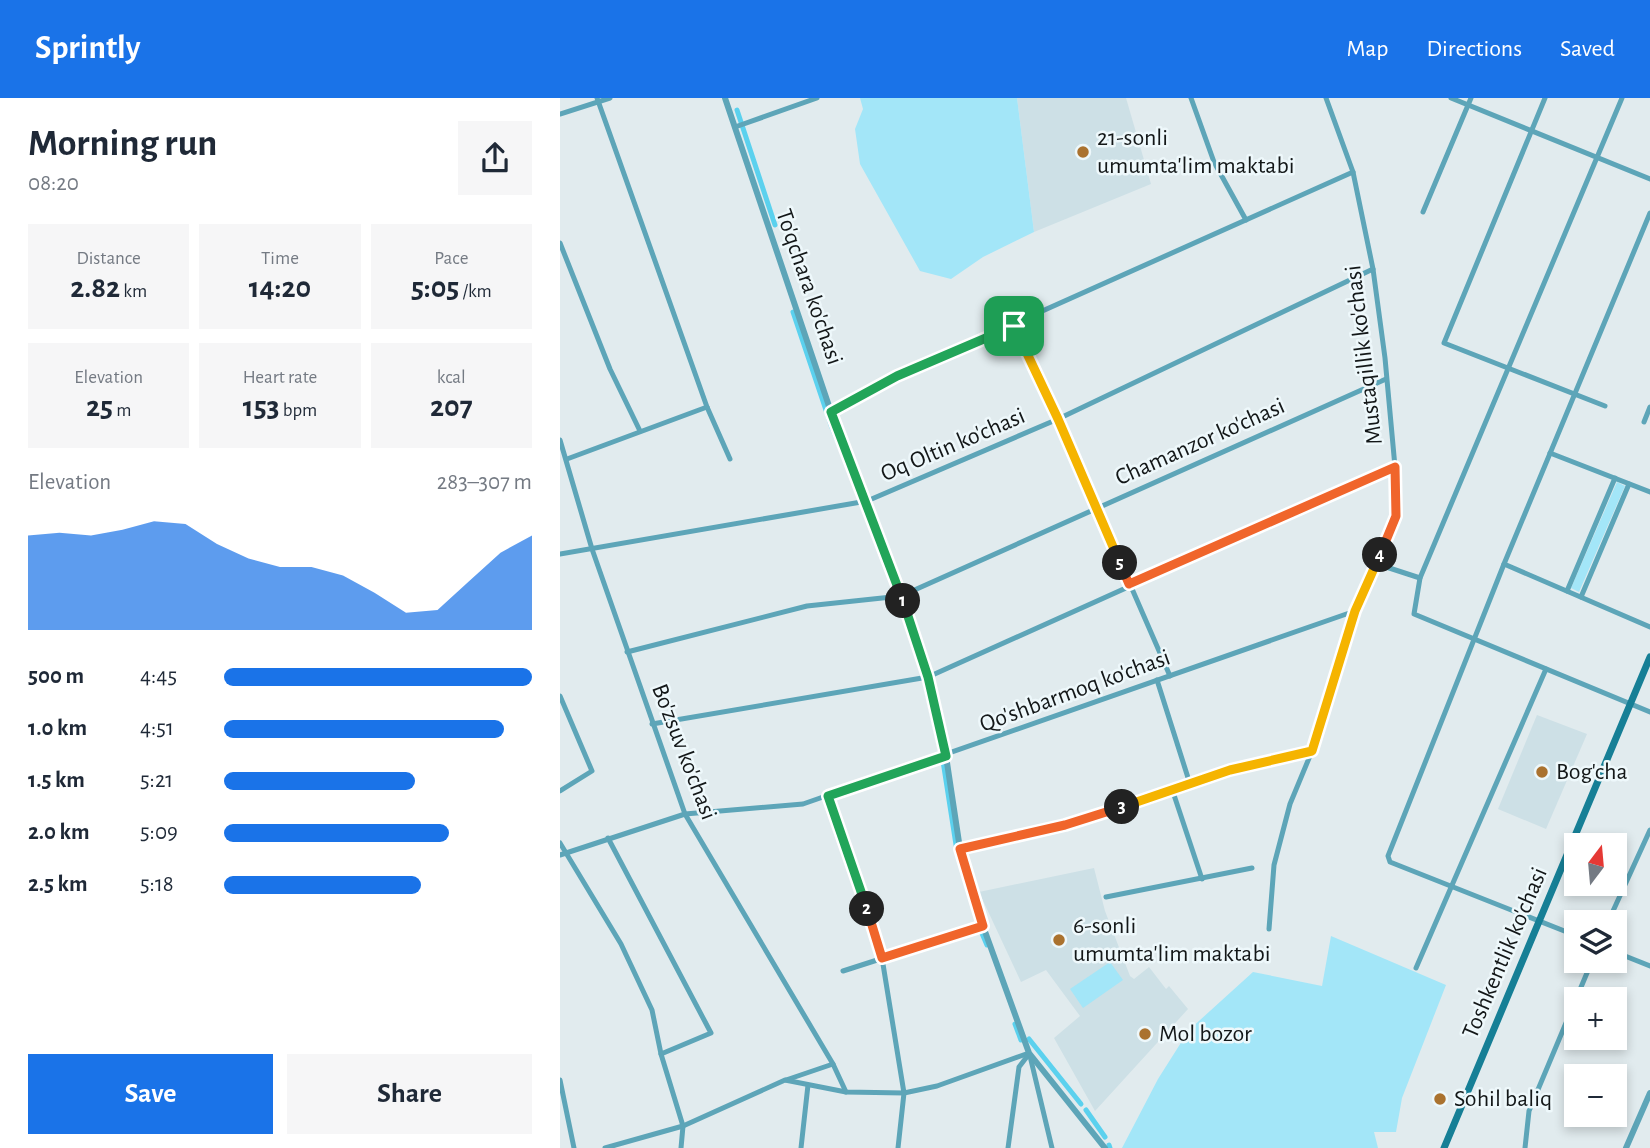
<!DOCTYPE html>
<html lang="en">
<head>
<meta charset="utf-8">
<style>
  :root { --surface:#fff; --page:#f6f6f7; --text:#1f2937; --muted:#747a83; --accent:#1a73e8 }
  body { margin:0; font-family:"Alegreya Sans",sans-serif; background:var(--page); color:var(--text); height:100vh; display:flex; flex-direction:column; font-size:26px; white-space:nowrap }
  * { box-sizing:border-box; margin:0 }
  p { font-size:23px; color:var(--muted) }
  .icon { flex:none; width:38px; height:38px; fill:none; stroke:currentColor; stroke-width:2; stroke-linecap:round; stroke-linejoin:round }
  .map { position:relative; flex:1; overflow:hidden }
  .details { display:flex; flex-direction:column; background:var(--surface); width:560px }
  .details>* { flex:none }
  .needle { width:46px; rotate:16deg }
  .buttons { position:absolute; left:1004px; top:735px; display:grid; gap:14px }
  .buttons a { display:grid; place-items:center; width:63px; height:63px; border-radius:0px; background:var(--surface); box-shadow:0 4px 10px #0003; font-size:35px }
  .pin { position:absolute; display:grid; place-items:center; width:60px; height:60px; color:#fff; margin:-30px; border-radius:14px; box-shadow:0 4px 10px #0006 }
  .km { position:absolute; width:35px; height:35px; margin:-18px; border-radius:50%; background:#222; color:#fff; font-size:19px; line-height:35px; text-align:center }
  .round { display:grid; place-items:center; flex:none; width:74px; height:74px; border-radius:0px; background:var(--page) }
  .headline { display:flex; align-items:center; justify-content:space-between; height:119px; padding:0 28px }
  h1 { font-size:38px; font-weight:700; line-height:52px }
  .stats { display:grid; grid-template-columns:repeat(3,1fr); gap:10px; height:119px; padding:7px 28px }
  .stats div { display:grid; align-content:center; border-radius:0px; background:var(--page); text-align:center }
  .stats b { font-size:30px; font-weight:700 }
  .stats small { font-size:19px; font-weight:400 }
  .stats p { font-size:19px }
  .chart { height:196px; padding:14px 28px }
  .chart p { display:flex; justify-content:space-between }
  .chart svg { width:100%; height:126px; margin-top:7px; fill:var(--accent); opacity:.7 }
  .primary-button { display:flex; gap:14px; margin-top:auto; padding:14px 28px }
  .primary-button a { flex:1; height:80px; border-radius:0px; background:var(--accent); color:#fff; font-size:28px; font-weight:700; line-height:80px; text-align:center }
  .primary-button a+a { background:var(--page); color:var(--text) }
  ul { padding:0 28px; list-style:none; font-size:23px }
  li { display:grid; grid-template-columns:112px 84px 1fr; align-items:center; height:52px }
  li i { height:18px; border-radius:9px; background:var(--accent) }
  header { display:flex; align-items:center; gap:42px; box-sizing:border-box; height:98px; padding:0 35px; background:var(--accent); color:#fff }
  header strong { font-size:33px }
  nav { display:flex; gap:38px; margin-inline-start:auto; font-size:24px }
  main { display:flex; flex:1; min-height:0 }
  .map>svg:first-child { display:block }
  .built { fill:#cde0e6 }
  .green { fill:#a3e6f8 }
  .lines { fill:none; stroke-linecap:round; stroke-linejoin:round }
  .canal { stroke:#5bd1ee; stroke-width:5 }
  .minor { stroke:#5da5b8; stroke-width:5 }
  .tertiary { stroke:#5da5b8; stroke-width:6 }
  .secondary { stroke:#167f96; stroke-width:7 }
  .split-1-casing { stroke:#fff; stroke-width:14 }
  .split-2-casing { stroke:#fff; stroke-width:14 }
  .split-3-casing { stroke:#fff; stroke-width:14 }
  .split-4-casing { stroke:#fff; stroke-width:14 }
  .split-5-casing { stroke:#fff; stroke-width:14 }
  .split-6-casing { stroke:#fff; stroke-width:14 }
  .split-1 { stroke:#22a559; stroke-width:9 }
  .split-2 { stroke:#22a559; stroke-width:9 }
  .split-3 { stroke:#f0652b; stroke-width:9 }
  .split-4 { stroke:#f5b400; stroke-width:9 }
  .split-5 { stroke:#f0652b; stroke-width:9 }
  .split-6 { stroke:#f5b400; stroke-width:9 }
  .poi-dot { fill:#aa722f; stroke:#eef8fb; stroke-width:2.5 }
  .labels { text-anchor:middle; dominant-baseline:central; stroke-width:5; stroke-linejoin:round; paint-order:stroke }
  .poi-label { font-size:24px; fill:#131718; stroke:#eef8fb; text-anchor:start }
  .street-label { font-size:24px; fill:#131718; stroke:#eef8fb }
</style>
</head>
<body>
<header>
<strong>Sprintly</strong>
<nav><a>Map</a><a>Directions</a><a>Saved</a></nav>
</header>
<main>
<section class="details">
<div class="headline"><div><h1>Morning run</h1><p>08:20</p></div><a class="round"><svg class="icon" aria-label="share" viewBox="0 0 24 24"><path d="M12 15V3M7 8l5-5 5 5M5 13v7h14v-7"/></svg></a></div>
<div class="stats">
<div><p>Distance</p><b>2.82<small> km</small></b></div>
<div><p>Time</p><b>14:20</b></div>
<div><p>Pace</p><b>5:05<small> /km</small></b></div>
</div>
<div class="stats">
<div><p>Elevation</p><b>25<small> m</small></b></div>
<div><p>Heart rate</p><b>153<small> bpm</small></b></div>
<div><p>kcal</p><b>207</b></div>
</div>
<div class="chart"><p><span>Elevation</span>283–307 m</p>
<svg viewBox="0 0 160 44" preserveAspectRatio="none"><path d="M0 44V11L10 10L20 11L30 9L40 6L50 7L60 14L70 19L80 22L90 22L100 25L110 31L120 38L130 37L140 27L150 17L160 11V44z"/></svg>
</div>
<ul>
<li><b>500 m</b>4:45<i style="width:100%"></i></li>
<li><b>1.0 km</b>4:51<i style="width:91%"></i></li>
<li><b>1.5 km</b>5:21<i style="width:62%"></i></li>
<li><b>2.0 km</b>5:09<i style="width:73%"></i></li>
<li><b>2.5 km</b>5:18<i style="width:64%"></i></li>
</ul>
<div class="primary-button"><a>Save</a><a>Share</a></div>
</section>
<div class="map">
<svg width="1090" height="1050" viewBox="0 0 1090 1050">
  <rect width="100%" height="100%" fill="#e1ebee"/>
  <g class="built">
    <polygon points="457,0 566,0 591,86 474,134"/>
    <polygon points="977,617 1027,636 986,731 938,711"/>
    <polygon points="534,770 545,813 570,878 574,881 589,869 606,891 609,888 628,911 535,1013 494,940 520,918 486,872 461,884 419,794"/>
  </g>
  <g class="green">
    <polygon points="300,0 457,0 474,134 423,159 391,181 360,173 300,66 295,31 303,11"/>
    <polygon points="1057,384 1065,388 1019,494 1011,490"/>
    <polygon points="771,838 886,887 842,1000 836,1034 814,1034 818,1050 562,1050 598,981 629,932 693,874 762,888"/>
    <polygon points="550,864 563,882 523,910 510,891"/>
  </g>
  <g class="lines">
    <g class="canal">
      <polyline points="177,12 215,127"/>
      <polyline points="233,214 271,327 292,378"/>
      <polyline points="350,535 364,579"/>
      <polyline points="365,584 381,654"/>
      <polyline points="383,663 397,753 418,824"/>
      <polyline points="421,833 427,847"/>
      <polyline points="455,926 461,942"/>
      <polyline points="469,941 521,1006"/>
      <polyline points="526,1012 545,1039"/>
      <polyline points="549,1047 550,1050"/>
    </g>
    <g class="minor">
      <polyline points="37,0 147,309 170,361"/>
      <polyline points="631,0 654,64 686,122"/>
      <polyline points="891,0 1090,81"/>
      <polyline points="985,0 884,245 1045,308"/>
      <polyline points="1062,0 860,480 854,516 1090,614"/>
      <polyline points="0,16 50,0"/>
      <polyline points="175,29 257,0"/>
      <polyline points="863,114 911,0"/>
      <polyline points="0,145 50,271 80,333"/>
      <polyline points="454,228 498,321 610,578"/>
      <polyline points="271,314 337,278 793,74"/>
      <polyline points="1084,324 1090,309"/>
      <polyline points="0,342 32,451 125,716 273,966 286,994"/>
      <polyline points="990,355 1090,394"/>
      <polyline points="7,361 147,309"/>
      <polyline points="0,456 307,403 498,321 813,171"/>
      <polyline points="817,466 860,480"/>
      <polyline points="944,466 1090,529"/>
      <polyline points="1007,493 1055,380"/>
      <polyline points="1021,499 1069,386"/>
      <polyline points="67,554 247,508 341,498 826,281"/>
      <polyline points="597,582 630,686"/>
      <polyline points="0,598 32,673 0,693"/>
      <polyline points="92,626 368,579 835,369"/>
      <polyline points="613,694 642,781"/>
      <polyline points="268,698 322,860 344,995 338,1050"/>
      <polyline points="48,740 151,935 101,956"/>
      <polyline points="0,745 61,846 92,912 101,956 123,1028 121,1050"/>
      <polyline points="400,751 505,727 613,694 670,672 752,653"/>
      <polyline points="0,757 125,716 243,706 795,513"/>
      <polyline points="546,799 692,770"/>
      <polyline points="1048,824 1090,732"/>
      <polyline points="709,831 714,767 730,706 752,653 795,513 836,418 835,369 825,260 813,171 793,74 766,0"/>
      <polyline points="1017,838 830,764 828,758 944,466 1090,115"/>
      <polyline points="1055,854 1090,868"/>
      <polyline points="856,870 986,571"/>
      <polyline points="283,873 423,828"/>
      <polyline points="470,958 492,1050"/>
      <polyline points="0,982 14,1050"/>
      <polyline points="226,982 273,966"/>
      <polyline points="45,1050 123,1028 225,982 286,994 344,995 377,988 469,955"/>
      <polyline points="241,1050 248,987"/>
      <polyline points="448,1050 459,969 469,956"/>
      <polyline points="965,1050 969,1013 1032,863"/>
    </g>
    <g class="tertiary">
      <polyline points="165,0 271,314 341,498 368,579 386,658 400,751 423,828 469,955 545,1050"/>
      <polyline points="1066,1050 1090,995"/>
    </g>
    <polyline class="secondary" points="884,1050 1090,559"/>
  </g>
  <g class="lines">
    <defs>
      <polyline id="split-1" points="343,503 271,314 337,278 454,228"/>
      <polyline id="split-2" points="307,811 268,698 386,658 368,579 343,503"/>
      <polyline id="split-3" points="307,811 322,860 423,828 400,751 505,727 562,709"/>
      <polyline id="split-4" points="562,709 670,672 752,653 795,513 820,457"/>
      <polyline id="split-5" points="560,465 569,486 835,369 836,418 820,457"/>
      <polyline id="split-6" points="454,228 498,321 560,465"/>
    </defs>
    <use href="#split-1" class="split-1-casing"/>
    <use href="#split-2" class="split-2-casing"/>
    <use href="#split-3" class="split-3-casing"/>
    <use href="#split-4" class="split-4-casing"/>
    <use href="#split-5" class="split-5-casing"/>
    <use href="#split-6" class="split-6-casing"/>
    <use href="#split-1" class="split-1"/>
    <use href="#split-2" class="split-2"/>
    <use href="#split-3" class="split-3"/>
    <use href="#split-4" class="split-4"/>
    <use href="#split-5" class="split-5"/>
    <use href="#split-6" class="split-6"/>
  </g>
  <g class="poi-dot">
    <circle cx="523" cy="54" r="7"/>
    <circle cx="982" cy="674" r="7"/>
    <circle cx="499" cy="842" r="7"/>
    <circle cx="585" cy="936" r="7"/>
    <circle cx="880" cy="1001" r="7"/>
  </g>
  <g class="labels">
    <g class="poi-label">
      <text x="537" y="40">21-sonli<tspan x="537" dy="28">umumta'lim maktabi</tspan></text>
      <text x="996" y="674">Bog'cha</text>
      <text x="513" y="828">6-sonli<tspan x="513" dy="28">umumta'lim maktabi</tspan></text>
      <text x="599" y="936">Mol bozor</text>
      <text x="894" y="1001">Sohil baliq</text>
    </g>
    <g class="street-label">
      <text transform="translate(249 189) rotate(71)">To'qchara ko'chasi</text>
      <text transform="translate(804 257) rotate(-97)">Mustaqillik ko'chasi</text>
      <text transform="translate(640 344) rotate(-24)">Chamanzor ko'chasi</text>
      <text transform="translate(393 347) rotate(-23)">Oq Oltin ko'chasi</text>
      <text transform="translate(515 593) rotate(-20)">Qo'shbarmoq ko'chasi</text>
      <text transform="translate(124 654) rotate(69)">Bo'zsuv ko'chasi</text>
      <text transform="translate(945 855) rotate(-67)">Toshkentlik ko'chasi</text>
    </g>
  </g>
</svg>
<div class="buttons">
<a><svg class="needle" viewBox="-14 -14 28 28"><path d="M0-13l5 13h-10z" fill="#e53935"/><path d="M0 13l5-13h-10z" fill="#747a83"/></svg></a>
<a><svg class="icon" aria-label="layers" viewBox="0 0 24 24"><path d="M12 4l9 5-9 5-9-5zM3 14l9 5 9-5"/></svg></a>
<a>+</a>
<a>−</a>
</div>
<div class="pin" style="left:454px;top:228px;background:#1e9e55"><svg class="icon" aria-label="arrive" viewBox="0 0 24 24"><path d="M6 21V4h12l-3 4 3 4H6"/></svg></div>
<b class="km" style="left:343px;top:503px">1</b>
<b class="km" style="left:307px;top:811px">2</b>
<b class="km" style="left:562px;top:709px">3</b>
<b class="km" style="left:820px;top:457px">4</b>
<b class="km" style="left:560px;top:465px">5</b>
</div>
</main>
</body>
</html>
